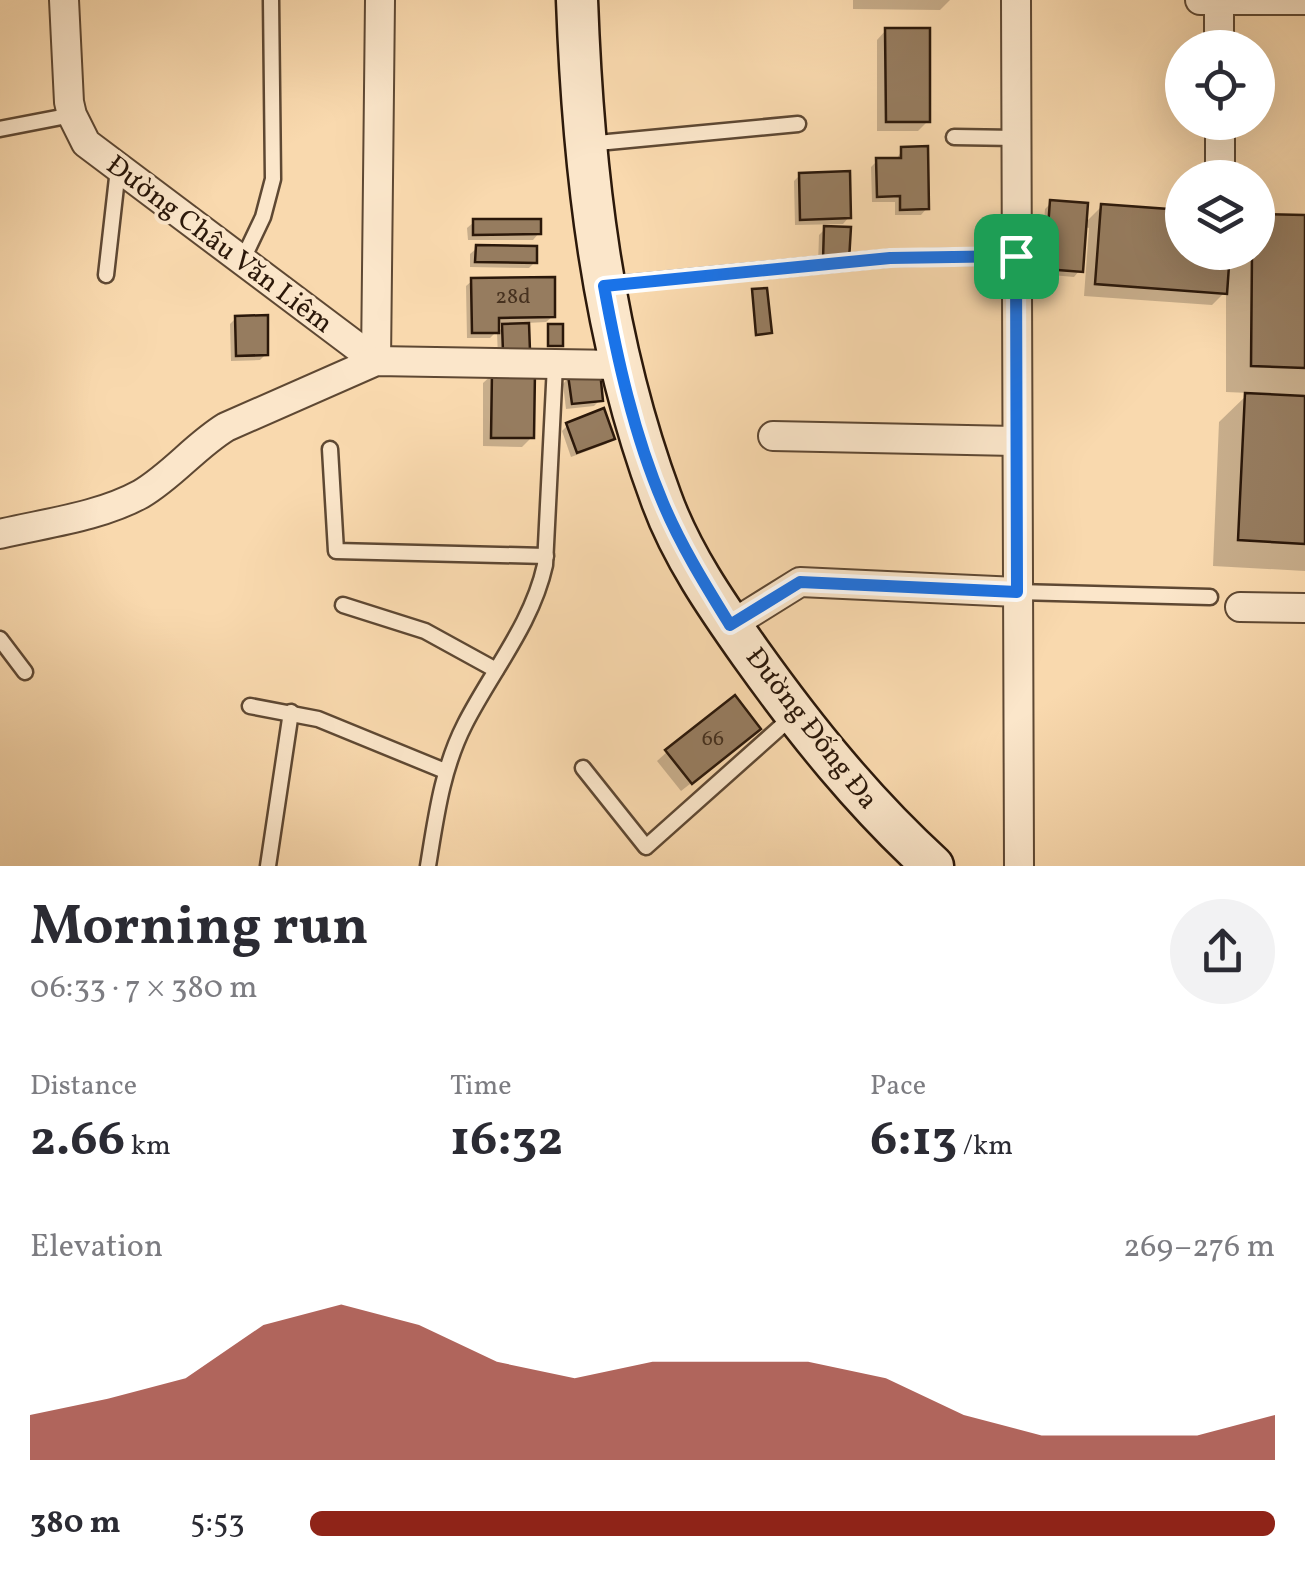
<!DOCTYPE html>
<html lang="en">
<head>
<meta charset="utf-8">
<style>
  :root { --surface:#fff; --page:#f2f2f3; --text:#2b2b33; --muted:#7c7c81; --accent:#8f2418 }
  body { margin:0; font-family:Vollkorn,serif; background:var(--page); color:var(--text); height:100vh; display:flex; flex-direction:column; font-size:38px; white-space:nowrap }
  * { box-sizing:border-box; margin:0 }
  p { font-size:32px; color:var(--muted) }
  .icon { flex:none; width:55px; height:55px; fill:none; stroke:currentColor; stroke-width:2; stroke-linecap:round; stroke-linejoin:round }
  .map { position:relative; height:866px; overflow:hidden }
  .drawer { display:flex; flex-direction:column; background:var(--surface); flex:1 }
  .drawer>* { flex:none }
  .fabs { position:absolute; left:1165px; top:30px; display:grid; gap:20px }
  .fabs a { display:grid; place-items:center; width:110px; height:110px; border-radius:50%; background:var(--surface); box-shadow:0 10px 40px #0002; font-size:50px }
  .pin { position:absolute; display:grid; place-items:center; width:85px; height:85px; color:#fff; margin:-42px; border-radius:20px; box-shadow:0 5px 15px #0006 }
  .round { display:grid; place-items:center; flex:none; width:105px; height:105px; border-radius:52px; background:var(--page) }
  .headline { display:flex; align-items:center; justify-content:space-between; height:170px; padding:0 30px }
  h1 { font-size:55px; font-weight:700; line-height:75px }
  .metrics { display:grid; grid-template-columns:repeat(3,1fr); gap:15px; height:170px; padding:10px 30px }
  .metrics div { display:grid; align-content:center }
  .metrics b { font-size:50px; font-weight:700 }
  .metrics small { font-size:28px; font-weight:400 }
  .metrics p { font-size:28px }
  .chart { height:280px; padding:20px 30px }
  .chart p { display:flex; justify-content:space-between }
  .chart svg { width:100%; height:180px; margin-top:10px; fill:var(--accent); opacity:.7 }
  ul { padding:0 30px; list-style:none; font-size:32px }
  li { display:grid; grid-template-columns:160px 120px 1fr; align-items:center; height:75px }
  li i { height:25px; border-radius:12px; background:var(--accent) }
  .map>svg:first-child { display:block }
  .shadow { fill:#0003 }
  .building { fill:#967c5f; stroke:#2b180a; stroke-width:2.5 }
  .lines { fill:none; stroke-linecap:round; stroke-linejoin:round }
  .service-casing { stroke:#5e4833; stroke-width:19 }
  .minor-casing { stroke:#5e4833; stroke-width:32 }
  .secondary-casing { stroke:#2b180a; stroke-width:45 }
  .service { stroke:#fbe6ca; stroke-width:14 }
  .minor { stroke:#fbe6ca; stroke-width:28 }
  .secondary { stroke:#fbe6ca; stroke-width:40 }
  .route-casing { stroke:#fff; stroke-width:20 }
  .route { stroke:#1a73e8; stroke-width:12 }
  .labels { text-anchor:middle; dominant-baseline:central; stroke-width:8; stroke-linejoin:round; paint-order:stroke }
  .number-label { font-size:22px; fill:#46311f }
  .street-label { font-size:28px; fill:#2b180a; stroke:#fbe6ca }
</style>
</head>
<body>
<div class="map">
<svg width="1305" height="866" viewBox="0 0 1305 866">
  <rect width="100%" height="100%" fill="#f9d9ae"/>
  <filter id="stains"><feTurbulence type="fractalNoise" baseFrequency=".002" numOctaves="4"/><feColorMatrix values="0 0 0 0 .2 0 0 0 0 .09 0 0 0 0 .02 0 0 0 .5 -.17"/></filter>
  <radialGradient id="worn" r=".72"><stop offset=".6" stop-color="#630" stop-opacity="0"/><stop offset="1" stop-color="#630" stop-opacity=".3"/></radialGradient>
  <g class="shadow">
    <polygon points="853,0 950,0 940,10 853,9"/>
    <polygon points="886,30 928,121 918,131 877,131 877,40"/>
    <polygon points="902,150 927,208 921,215 895,215 895,202 872,202 871,167 877,161 896,160"/>
    <polygon points="800,175 849,217 843,224 795,225 794,181"/>
    <polygon points="1051,203 1084,224 1102,206 1182,212 1182,252 1258,252 1258,217 1305,217 1305,571 1213,566 1219,422 1249,393 1226,392 1226,291 1212,305 1084,296 1089,228 1084,227 1080,270 1074,277 1040,274 1045,209"/>
    <polygon points="474,222 539,233 533,240 468,240 467,228"/>
    <polygon points="825,229 847,260 818,265 819,235"/>
    <polygon points="477,248 535,262 529,268 470,267 470,254"/>
    <polygon points="473,280 553,316 546,322 527,323 527,350 498,357 497,333 507,323 496,323 496,332 490,338 467,338 466,286"/>
    <polygon points="753,292 769,332 767,335 755,336"/>
    <polygon points="236,318 266,354 260,360 231,361 230,324"/>
    <polygon points="493,374 532,437 522,447 483,446 483,383"/>
    <polygon points="569,377 600,400 594,406 566,409 563,384"/>
    <polygon points="568,425 612,438 606,444 571,457 562,431"/>
    <polygon points="749,738 681,791 657,761 667,752"/>
  </g>
  <g class="building">
    <polygon points="885,28 930,28 930,122 886,122"/>
    <polygon points="928,146 929,209 900,210 900,196 877,197 876,158 901,158 901,147"/>
    <polygon points="850,171 851,218 800,220 799,173"/>
    <polygon points="1050,200 1088,203 1083,272 1045,269"/>
    <polygon points="1101,204 1182,210 1182,252 1230,252 1227,294 1095,284"/>
    <polygon points="1258,214 1305,215 1305,368 1251,366 1252,252 1258,252"/>
    <polygon points="473,219 541,219 541,234 473,235"/>
    <polygon points="824,226 851,227 849,261 823,260"/>
    <polygon points="476,245 537,246 537,263 475,262"/>
    <polygon points="555,277 555,317 499,318 499,333 472,333 471,278"/>
    <polygon points="767,288 772,333 756,335 752,289"/>
    <polygon points="268,315 268,355 236,356 235,316"/>
    <polygon points="529,323 530,351 503,352 502,324"/>
    <rect x="548" y="324" width="15" height="22"/>
    <polygon points="492,371 535,371 534,438 491,438"/>
    <polygon points="600,371 603,401 572,404 568,375"/>
    <polygon points="1245,393 1305,396 1305,544 1238,540"/>
    <polygon points="604,408 615,439 577,453 566,423"/>
    <polygon points="735,695 761,729 692,784 665,750"/>
  </g>
  <g class="lines">
    <defs>
      <g id="service">
        <polyline points="0,129 72,115"/>
        <polyline points="954,137 1016,138"/>
        <polyline points="587,144 798,124"/>
        <polyline points="243,259 263,217 273,179 271,0"/>
        <polyline points="106,275 118,169"/>
        <polyline points="610,285 890,258 1016,256"/>
        <polyline points="330,449 336,551 546,556"/>
        <polyline points="1017,592 1210,597"/>
        <polyline points="343,605 425,631 496,670"/>
        <polyline points="0,639 25,672"/>
        <polyline points="250,706 318,719 445,771"/>
        <polyline points="583,768 646,847 794,715"/>
        <polyline points="268,866 291,712"/>
        <path d="M428 866C436 817 442 769 465 724 492 671 532 624 545 565L555 365"/>
      </g>
      <g id="minor">
        <polyline points="64,0 69,102 72,115 86,143 376,361"/>
        <polyline points="1016,0 1019,866"/>
        <polyline points="1200,0 1305,0"/>
        <polyline points="1219,1 1219,48"/>
        <polyline points="1220,122 1220,166"/>
        <polyline points="376,361 380,0"/>
        <polyline points="773,436 1015,441"/>
        <path d="M0 534C46 523 99 517 141 494 173 475 195 446 226 427L376 361 619 365"/>
        <polyline points="1240,607 1305,608"/>
        <polyline points="731,625 800,582 1017,592"/>
      </g>
      <path id="secondary" d="M577 0C583 168 602 339 661 498 681 554 717 606 751 654 806 731 863 802 933 866"/>
    </defs>
    <use href="#service" class="service-casing"/>
    <use href="#minor" class="minor-casing"/>
    <use href="#secondary" class="secondary-casing"/>
    <use href="#service" class="service"/>
    <use href="#minor" class="minor"/>
    <use href="#secondary" class="secondary"/>
  </g>
  <g class="lines">
    <defs>
      <path id="route" d="M1016 256 1017 592 800 582 730 625C706 586 681 546 663 503 634 435 617 358 604 286L890 258Z"/>
    </defs>
    <use href="#route" class="route-casing"/>
    <use href="#route" class="route"/>
  </g>
  <g class="labels">
    <g class="number-label">
      <text x="513" y="297">28d</text>
      <text x="713" y="739">66</text>
    </g>
    <g class="street-label">
      <text transform="translate(219 245) rotate(37)">Đường Châu Văn Liêm</text>
      <text transform="translate(811 729) rotate(52)">Đường Đống Đa</text>
    </g>
  </g>
  <rect width="100%" height="100%" filter="url(#stains)"/>
  <rect width="100%" height="100%" fill="url(#worn)"/>
</svg>
<div class="fabs">
<a><svg class="icon" aria-label="locate" viewBox="0 0 24 24"><circle cx="12" cy="12" r="6"/><path d="M12 2v4M12 18v4M2 12h4M18 12h4"/></svg></a>
<a><svg class="icon" aria-label="layers" viewBox="0 0 24 24"><path d="M12 4l9 5-9 5-9-5zM3 14l9 5 9-5"/></svg></a>
</div>
<div class="pin" style="left:1016px;top:256px;background:#1e9e55"><svg class="icon" aria-label="arrive" viewBox="0 0 24 24"><path d="M6 21V4h12l-3 4 3 4H6"/></svg></div>
</div>
<section class="drawer">
<div class="headline"><div><h1>Morning run</h1><p>06:33 · 7 × 380 m</p></div><a class="round"><svg class="icon" aria-label="share" viewBox="0 0 24 24"><path d="M12 15V3M7 8l5-5 5 5M5 13v7h14v-7"/></svg></a></div>
<div class="metrics">
<div><p>Distance</p><b>2.66<small> km</small></b></div>
<div><p>Time</p><b>16:32</b></div>
<div><p>Pace</p><b>6:13<small> /km</small></b></div>
</div>
<div class="chart"><p><span>Elevation</span>269–276 m</p>
<svg viewBox="0 0 160 44" preserveAspectRatio="none"><path d="M0 44V33L10 29L20 24L30 11L40 6L50 11L60 20L70 24L80 20L90 20L100 20L110 24L120 33L130 38L140 38L150 38L160 33V44z"/></svg>
</div>
<ul>
<li><b>380 m</b>5:53<i style="width:100%"></i></li>
</ul>
</section>
</body>
</html>
